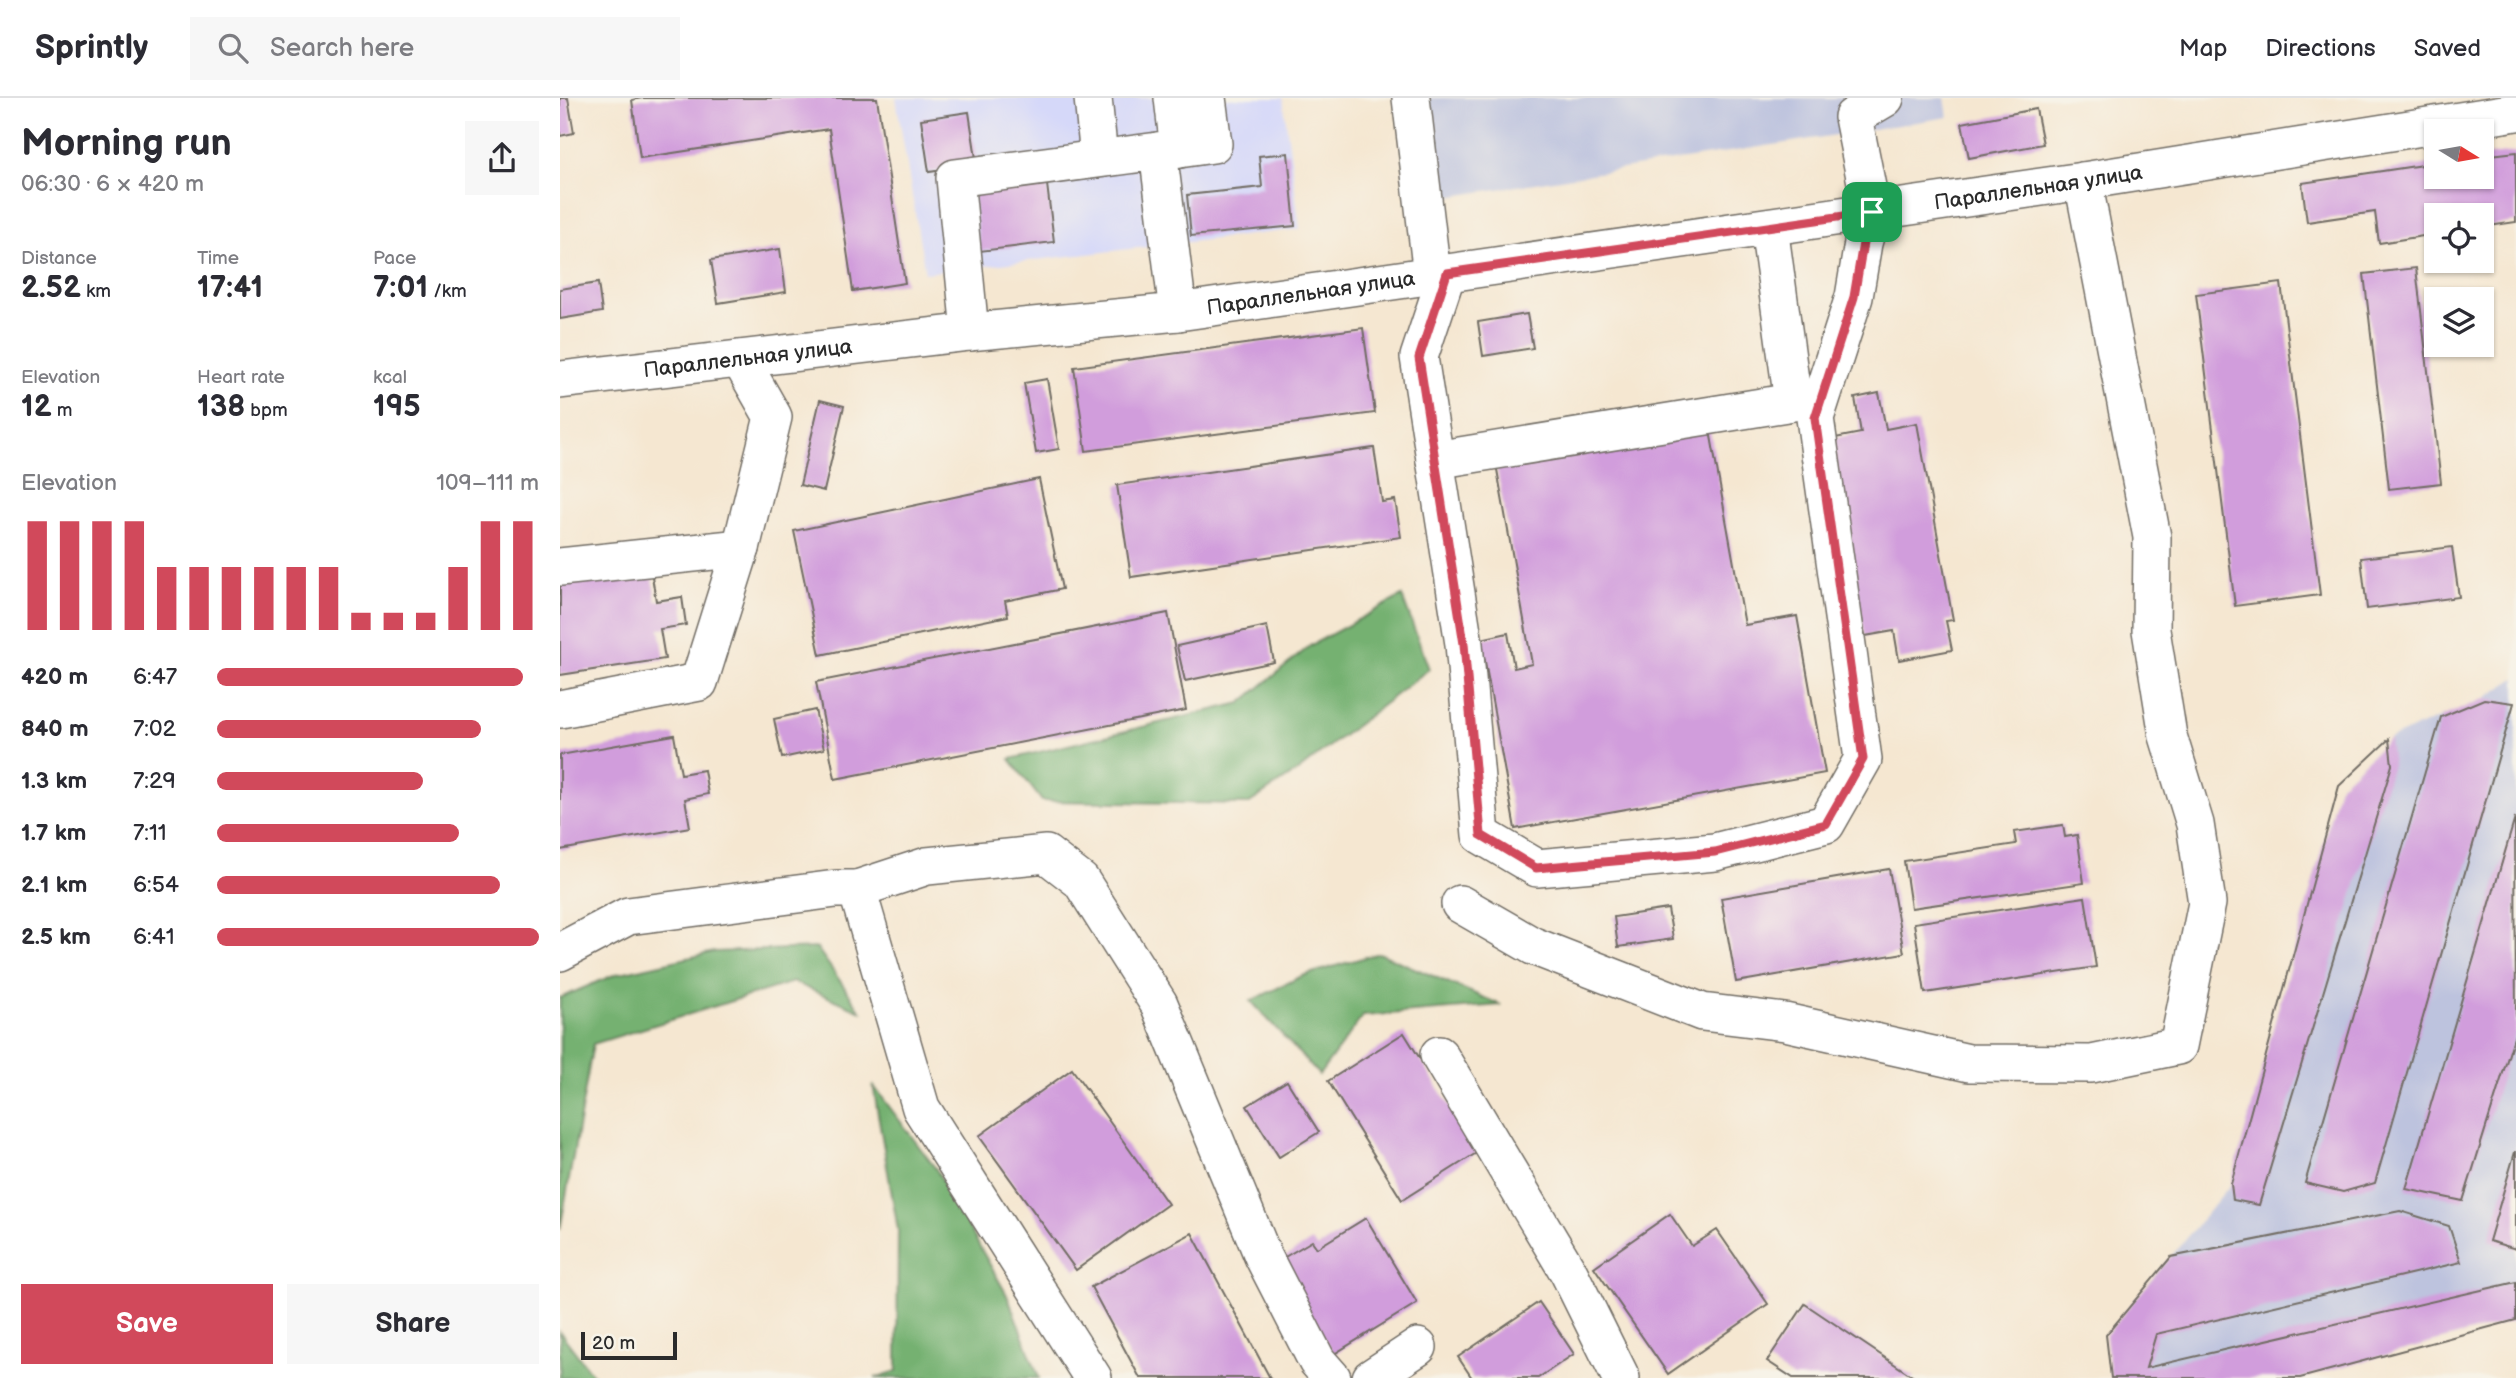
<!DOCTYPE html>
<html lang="en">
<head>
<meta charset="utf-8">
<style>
  :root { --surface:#fff; --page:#f7f7f7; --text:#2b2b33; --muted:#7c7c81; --line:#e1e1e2; --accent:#d1495b }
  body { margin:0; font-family:"Balsamiq Sans",sans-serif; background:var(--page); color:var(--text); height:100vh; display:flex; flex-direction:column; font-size:26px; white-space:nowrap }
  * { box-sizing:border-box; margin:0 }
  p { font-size:23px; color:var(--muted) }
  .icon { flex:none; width:38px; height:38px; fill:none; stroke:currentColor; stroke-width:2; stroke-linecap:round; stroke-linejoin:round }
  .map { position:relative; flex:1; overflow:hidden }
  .sheet { display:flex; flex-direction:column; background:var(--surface); width:560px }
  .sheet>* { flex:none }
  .needle { width:46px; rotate:101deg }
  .tools { position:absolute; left:1864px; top:21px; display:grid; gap:14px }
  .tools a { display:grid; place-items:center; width:70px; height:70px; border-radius:0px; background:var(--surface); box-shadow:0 2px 5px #0004; font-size:35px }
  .scale { position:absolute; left:21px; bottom:18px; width:96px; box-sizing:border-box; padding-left:7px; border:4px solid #2b2b2b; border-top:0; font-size:19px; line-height:24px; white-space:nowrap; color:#2b2b2b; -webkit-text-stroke:5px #f7f3e8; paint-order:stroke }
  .pin { position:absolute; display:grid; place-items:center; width:60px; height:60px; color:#fff; margin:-30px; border-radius:14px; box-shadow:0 4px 10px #0006 }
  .round { display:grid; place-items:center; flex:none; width:74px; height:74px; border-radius:0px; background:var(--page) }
  .summary { display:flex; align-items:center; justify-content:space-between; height:119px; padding:0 21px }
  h1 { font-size:38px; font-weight:700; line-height:52px }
  .metrics { display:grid; grid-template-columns:repeat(3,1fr); gap:10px; height:119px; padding:7px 21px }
  .metrics div { display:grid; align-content:center }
  .metrics b { font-size:30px; font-weight:700 }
  .metrics small { font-size:19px; font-weight:400 }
  .metrics p { font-size:19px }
  .chart { height:196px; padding:14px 21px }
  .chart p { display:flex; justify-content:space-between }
  .chart svg { width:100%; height:126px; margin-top:7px; stroke:var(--accent); stroke-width:6 }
  .action { display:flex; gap:14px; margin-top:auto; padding:14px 21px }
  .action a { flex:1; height:80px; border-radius:0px; background:var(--accent); color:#fff; font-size:28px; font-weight:700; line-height:80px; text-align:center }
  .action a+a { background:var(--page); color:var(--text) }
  ul { padding:0 21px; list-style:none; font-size:23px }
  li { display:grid; grid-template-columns:112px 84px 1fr; align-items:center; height:52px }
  li i { height:18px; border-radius:9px; background:var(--accent) }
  header { display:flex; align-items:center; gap:42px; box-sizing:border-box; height:98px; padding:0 35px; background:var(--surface); border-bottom:2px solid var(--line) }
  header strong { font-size:33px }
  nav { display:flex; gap:38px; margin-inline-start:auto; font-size:24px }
  .search { width:490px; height:63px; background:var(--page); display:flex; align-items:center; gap:18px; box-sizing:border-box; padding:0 24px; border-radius:0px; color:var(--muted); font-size:26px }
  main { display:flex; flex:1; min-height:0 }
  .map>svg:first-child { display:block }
  .built { fill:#d5d8f9 }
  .industrial { fill:#bdc3de }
  .forest { fill:#74b171; stroke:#506e4e; stroke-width:2 }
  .building { fill:#d19ddc }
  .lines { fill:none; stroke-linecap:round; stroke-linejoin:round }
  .minor-casing { stroke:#726d65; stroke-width:40 }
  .minor { stroke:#fff; stroke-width:37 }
  .route-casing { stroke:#fff; stroke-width:14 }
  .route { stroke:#d1495b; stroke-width:9 }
  .labels { text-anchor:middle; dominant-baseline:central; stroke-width:6; stroke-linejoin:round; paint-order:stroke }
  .street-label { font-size:21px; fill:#2b2b2b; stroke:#f7f3e8 }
</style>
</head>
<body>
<header>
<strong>Sprintly</strong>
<div class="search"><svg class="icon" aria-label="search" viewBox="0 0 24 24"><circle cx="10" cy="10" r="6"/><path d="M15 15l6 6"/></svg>Search here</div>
<nav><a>Map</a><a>Directions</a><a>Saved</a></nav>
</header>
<main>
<section class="sheet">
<div class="summary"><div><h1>Morning run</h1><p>06:30 · 6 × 420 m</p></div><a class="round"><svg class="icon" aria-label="share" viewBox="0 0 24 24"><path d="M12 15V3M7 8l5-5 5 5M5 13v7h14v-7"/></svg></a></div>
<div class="metrics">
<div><p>Distance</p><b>2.52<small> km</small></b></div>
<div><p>Time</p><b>17:41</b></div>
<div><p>Pace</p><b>7:01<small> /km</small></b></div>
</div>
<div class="metrics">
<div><p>Elevation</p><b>12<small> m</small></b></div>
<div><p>Heart rate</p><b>138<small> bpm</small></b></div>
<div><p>kcal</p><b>195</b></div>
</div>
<div class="chart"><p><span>Elevation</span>109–111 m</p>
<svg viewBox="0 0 160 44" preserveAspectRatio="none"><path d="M5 44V6M15 44V6M25 44V6M35 44V6M45 44V22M55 44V22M65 44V22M75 44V22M85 44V22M95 44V22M105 44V38M115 44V38M125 44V38M135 44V22M145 44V6M155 44V6"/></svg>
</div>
<ul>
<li><b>420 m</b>6:47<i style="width:95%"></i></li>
<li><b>840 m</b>7:02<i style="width:82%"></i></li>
<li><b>1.3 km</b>7:29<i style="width:64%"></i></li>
<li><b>1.7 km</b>7:11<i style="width:75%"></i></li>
<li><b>2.1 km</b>6:54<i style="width:88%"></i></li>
<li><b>2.5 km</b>6:41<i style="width:100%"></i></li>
</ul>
<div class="action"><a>Save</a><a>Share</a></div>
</section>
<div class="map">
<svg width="1956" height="1280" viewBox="0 0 1956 1280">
  <rect width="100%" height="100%" fill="#f7f3e8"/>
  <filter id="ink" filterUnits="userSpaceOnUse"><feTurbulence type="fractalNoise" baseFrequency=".0143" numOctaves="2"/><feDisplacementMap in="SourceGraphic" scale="14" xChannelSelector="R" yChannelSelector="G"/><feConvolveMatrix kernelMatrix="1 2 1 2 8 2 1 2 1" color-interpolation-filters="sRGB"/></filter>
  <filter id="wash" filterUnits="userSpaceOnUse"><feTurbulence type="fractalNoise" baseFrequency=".00686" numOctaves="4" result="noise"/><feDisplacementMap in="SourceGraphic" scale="28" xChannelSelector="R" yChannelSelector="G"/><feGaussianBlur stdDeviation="1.57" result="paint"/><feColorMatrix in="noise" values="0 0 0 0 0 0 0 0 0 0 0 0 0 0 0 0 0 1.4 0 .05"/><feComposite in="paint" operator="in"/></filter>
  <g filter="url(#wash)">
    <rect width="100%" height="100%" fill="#f5e7d1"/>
    <polygon class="built" points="336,0 723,0 740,131 365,175"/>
    <g class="industrial">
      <polygon points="868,0 1385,0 1388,19 881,100"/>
      <polygon points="1956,580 1956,1222 1740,1280 1551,1280 1546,1237 1671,1086 1779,688 1829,641 1924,601"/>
    </g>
    <g class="forest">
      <polygon points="842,498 869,571 739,672 688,706 482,703 450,661 681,605 751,547"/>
      <polygon points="257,850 301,913 233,884 33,946 0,1132 0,900 56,876 154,854"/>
      <polygon points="819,855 941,907 803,918 759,977 691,903 742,878"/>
      <polygon points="313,987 376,1071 447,1197 479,1280 315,1280 337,1273 338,1132"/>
      <polygon points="0,1234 35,1280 0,1280"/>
    </g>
    <g id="blocks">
      <g class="building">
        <polygon points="0,0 8,0 14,35 0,38"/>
        <polygon points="82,0 317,0 345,185 293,193 269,31 80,60 72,2"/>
        <polygon points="1476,11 1483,46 1409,60 1402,25"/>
        <polygon points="409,14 417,67 369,74 361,21"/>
        <polygon points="1956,54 1956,124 1922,129 1922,117 1876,117 1876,136 1819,145 1815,114 1747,124 1742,85 1876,65 1876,79 1922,79 1922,58"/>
        <polygon points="728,55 735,128 631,138 627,97 702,89 699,58"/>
        <polygon points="486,78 494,144 420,153 412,87"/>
        <polygon points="220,151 226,194 158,205 151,162"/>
        <polygon points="1856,170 1881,385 1829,391 1804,176"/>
        <polygon points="38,185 42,214 0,221 0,191"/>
        <polygon points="1721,185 1760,497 1675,508 1636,196"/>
        <polygon points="967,216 973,250 923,258 918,224"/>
        <polygon points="803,230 815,315 526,353 514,269"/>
        <polygon points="487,281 499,351 476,355 464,285"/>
        <polygon points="1319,295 1326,331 1357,325 1393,522 1386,523 1392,552 1339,562 1334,533 1305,538 1270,341 1301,335 1295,300"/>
        <polygon points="260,302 284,308 264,393 240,387"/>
        <polygon points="1149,327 1185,527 1237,518 1265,675 955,731 921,541 948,535 954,570 972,566 936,366"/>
        <polygon points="814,350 822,404 835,402 841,439 571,479 557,387"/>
        <polygon points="479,381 502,491 445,503 448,518 260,557 234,433"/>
        <polygon points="1892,449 1899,499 1807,511 1801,460"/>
        <polygon points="91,472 96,503 122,499 126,527 100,531 105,561 0,577 0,486"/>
        <polygon points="608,515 626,612 275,681 256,584"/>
        <polygon points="707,528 714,564 625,583 617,548"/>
        <polygon points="1924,601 1954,605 1815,1085 1783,1094 1745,1085 1881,619"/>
        <polygon points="255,612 264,651 222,660 214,621"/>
        <polygon points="114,637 121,676 144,672 148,696 125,701 130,729 0,752 0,657"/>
        <polygon points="1829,641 1832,667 1699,1107 1673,1102 1671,1086 1779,688"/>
        <polygon points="1955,720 1956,933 1903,1103 1846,1091"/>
        <polygon points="1503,727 1505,739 1517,737 1524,785 1351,810 1344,763 1456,746 1454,734"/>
        <polygon points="1329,771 1344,855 1176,884 1161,800"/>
        <polygon points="1525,799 1536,869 1365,895 1354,825"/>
        <polygon points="1108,811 1113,841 1058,849 1054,819"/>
        <polygon points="844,935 918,1054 842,1102 768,983"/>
        <polygon points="512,971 608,1106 516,1172 419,1038"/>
        <polygon points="727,983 759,1034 719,1059 687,1008"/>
        <polygon points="1955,1054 1956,1054 1956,1151 1929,1143"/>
        <polygon points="1840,1113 1889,1128 1901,1164 1596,1236 1586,1270 1956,1184 1956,1222 1740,1280 1551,1280 1546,1237 1611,1159"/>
        <polygon points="1110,1116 1132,1148 1157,1132 1208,1206 1108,1276 1034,1169"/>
        <polygon points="806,1120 857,1205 774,1256 718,1163 752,1143 757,1150"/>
        <polygon points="632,1135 710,1280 580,1280 531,1189"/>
        <polygon points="979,1204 1014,1256 978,1280 912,1280 898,1259"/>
        <polygon points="1245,1206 1355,1280 1233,1280 1207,1263"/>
      </g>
    </g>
  </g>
  <g filter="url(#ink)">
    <use href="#blocks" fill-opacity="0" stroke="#726d65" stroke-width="2"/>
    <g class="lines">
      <defs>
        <g id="minor">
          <polyline points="533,0 539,60"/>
          <polyline points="851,0 872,177"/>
          <polyline points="619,51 653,46 647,0"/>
          <polyline points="598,53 619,51 613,0"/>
          <polyline points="887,175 859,259 904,546 921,737 977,770 1155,754 1266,726 1303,661 1255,320 1294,199 1303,145 1312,114 1293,19 1325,0"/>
          <polyline points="410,234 395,80 598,53 618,214"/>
          <path id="s1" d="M0 282 410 234 618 214 1523 83 1956 14"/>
          <polyline points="875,362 1233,304 1209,129"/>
          <polyline points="0,469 181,450"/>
          <polyline points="0,611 139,584 181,450 213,319 180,261"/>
          <polyline points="297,791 367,768 486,756 521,783 599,906 703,1158 757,1263 772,1280"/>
          <polyline points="900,806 973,848 1142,914 1225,924 1409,965 1531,966 1618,948 1647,805 1635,726 1608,638 1591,532 1592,439 1523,83"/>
          <polyline points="0,854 68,818 276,791 297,791 361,1010 533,1280"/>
          <polyline points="879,957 1009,1175 1061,1280"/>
          <polyline points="811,1280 858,1249"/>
        </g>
      </defs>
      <use href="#minor" class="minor-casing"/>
      <use href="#minor" class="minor"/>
    </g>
  </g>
  <g class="lines" filter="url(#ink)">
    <defs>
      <polygon id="route" points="1312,114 1303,145 1294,199 1255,320 1303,661 1266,726 1155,754 976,770 921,737 904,546 859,260 887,175"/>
    </defs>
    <use href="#route" class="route-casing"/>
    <use href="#route" class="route"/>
  </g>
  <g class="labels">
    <g class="street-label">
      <text stroke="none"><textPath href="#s1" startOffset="1491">Параллельная улица</textPath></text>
      <text stroke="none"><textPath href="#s1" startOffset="756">Параллельная улица</textPath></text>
      <text stroke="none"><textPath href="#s1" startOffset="189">Параллельная улица</textPath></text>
    </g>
  </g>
</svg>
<div class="tools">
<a><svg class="needle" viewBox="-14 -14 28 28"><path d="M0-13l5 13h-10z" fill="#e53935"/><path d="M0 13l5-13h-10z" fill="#7c7c81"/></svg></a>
<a><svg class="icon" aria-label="locate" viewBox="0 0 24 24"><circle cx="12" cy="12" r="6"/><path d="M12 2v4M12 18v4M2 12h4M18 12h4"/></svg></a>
<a><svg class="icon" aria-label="layers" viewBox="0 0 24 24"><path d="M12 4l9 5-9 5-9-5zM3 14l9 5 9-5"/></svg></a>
</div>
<div class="scale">20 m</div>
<div class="pin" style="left:1312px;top:114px;background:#1e9e55"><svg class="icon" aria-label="arrive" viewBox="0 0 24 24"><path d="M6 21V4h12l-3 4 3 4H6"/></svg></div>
</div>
</main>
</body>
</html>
